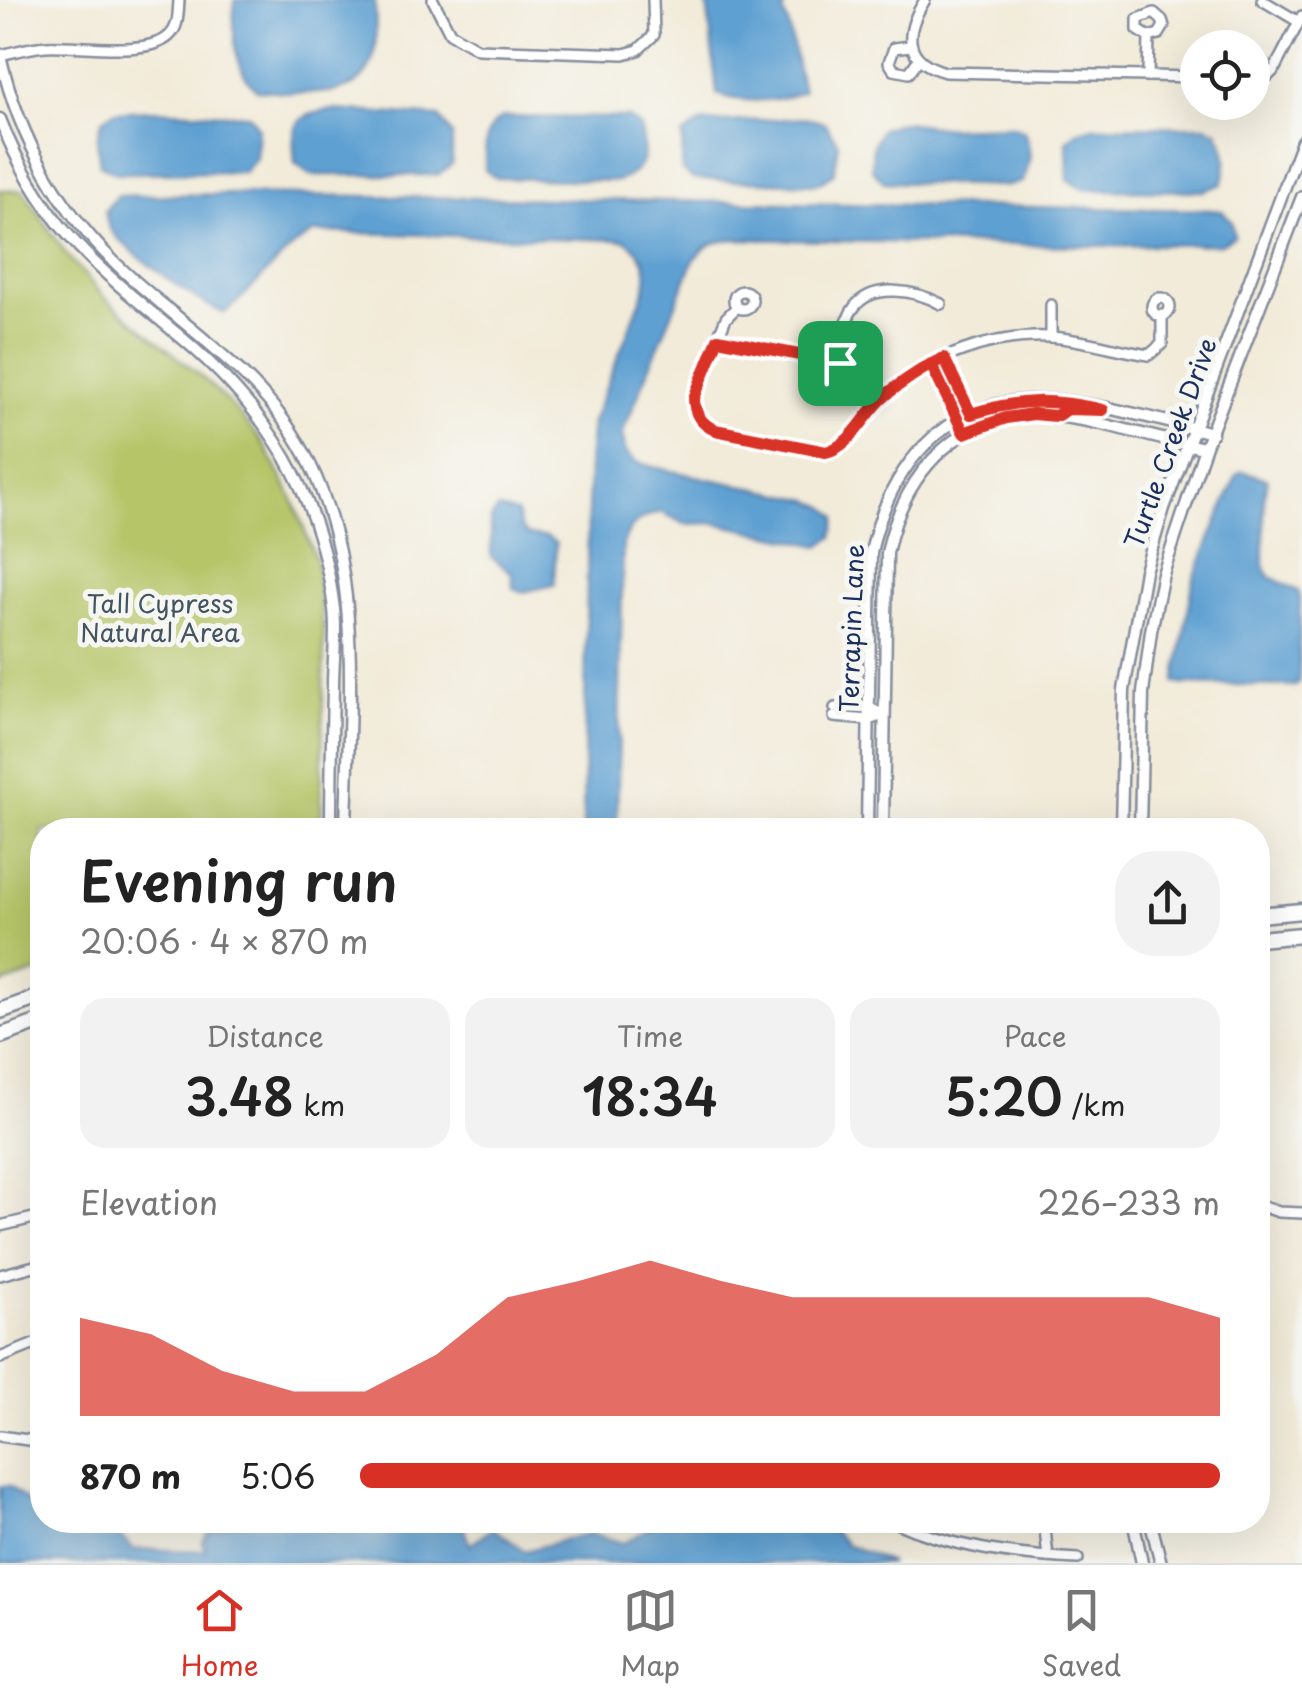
<!DOCTYPE html>
<html lang="en">
<head>
<meta charset="utf-8">
<style>
  :root { --surface:#fff; --page:#f2f2f2; --text:#222; --muted:#767676; --line:#e0e0e0; --accent:#d93025 }
  body { margin:0; font-family:"Playpen Sans",sans-serif; background:var(--page); color:var(--text); height:100vh; display:flex; flex-direction:column; font-size:38px; white-space:nowrap }
  * { box-sizing:border-box; margin:0 }
  p { font-size:32px; color:var(--muted) }
  .icon { flex:none; width:55px; height:55px; fill:none; stroke:currentColor; stroke-width:2; stroke-linecap:round; stroke-linejoin:round }
  .map { position:relative; flex:1; overflow:hidden }
  .panel { position:absolute; left:30px; top:818px; width:1240px; height:715px; display:flex; flex-direction:column; background:var(--surface); border-radius:40px; box-shadow:0 10px 40px #0002 }
  .panel>* { flex:none }
  .controls { position:absolute; left:1180px; top:30px; display:grid; gap:20px }
  .controls a { display:grid; place-items:center; width:90px; height:90px; border-radius:50%; background:var(--surface); box-shadow:0 10px 40px #0002; font-size:50px }
  .pin { position:absolute; display:grid; place-items:center; width:85px; height:85px; color:#fff; margin:-42px; border-radius:20px; box-shadow:0 5px 15px #0006 }
  .round { display:grid; place-items:center; flex:none; width:105px; height:105px; border-radius:40px; background:var(--page) }
  .headline { display:flex; align-items:center; justify-content:space-between; height:170px; padding:0 50px }
  h1 { font-size:55px; font-weight:600; line-height:75px }
  .stats { display:grid; grid-template-columns:repeat(3,1fr); gap:15px; height:170px; padding:10px 50px }
  .stats div { display:grid; align-content:center; border-radius:25px; background:var(--page); text-align:center }
  .stats b { font-size:50px; font-weight:600 }
  .stats small { font-size:28px; font-weight:400 }
  .stats p { font-size:28px }
  .chart { height:280px; padding:20px 50px }
  .chart p { display:flex; justify-content:space-between }
  .chart svg { width:100%; height:180px; margin-top:10px; fill:var(--accent); opacity:.7 }
  ul { padding:0 50px; list-style:none; font-size:32px }
  li { display:grid; grid-template-columns:160px 120px 1fr; align-items:center; height:75px }
  li i { height:25px; border-radius:12px; background:var(--accent) }
  .dock { display:flex; justify-content:space-around; align-items:center; height:140px; border-top:2px solid var(--line); background:var(--surface); font-size:28px; color:var(--muted) }
  .dock a { display:grid; justify-items:center; gap:5px }
  .dock .selected { color:var(--accent) }
  .map>svg:first-child { display:block }
  .green { fill:#b6c568; stroke:#687a63; stroke-width:2.5 }
  .water { fill:#5ea0d2; stroke:#3c6898; stroke-width:2.5 }
  .lines { fill:none; stroke-linecap:round; stroke-linejoin:round }
  .minor-casing { stroke:#868d9c; stroke-width:14 }
  .tertiary-casing { stroke:#868d9c; stroke-width:15 }
  .primary-casing { stroke:#868d9c; stroke-width:19 }
  .minor { stroke:#fff; stroke-width:9 }
  .tertiary { stroke:#fff; stroke-width:10 }
  .primary { stroke:#fff; stroke-width:14 }
  .route-casing { stroke:#fff; stroke-width:20 }
  .route { stroke:#d93025; stroke-width:12 }
  .labels { text-anchor:middle; dominant-baseline:central; stroke-width:10; stroke-linejoin:round; paint-order:stroke }
  .street-label { font-size:25px; fill:#1b2f5e; stroke:#f6f6f2 }
  .park-label { font-size:25px; fill:#425460; stroke:#f6f6f2 }
</style>
</head>
<body>
<div class="map">
<svg width="1302" height="1563" viewBox="0 0 1302 1563">
  <rect width="100%" height="100%" fill="#f6f6f2"/>
  <filter id="ink" filterUnits="userSpaceOnUse"><feTurbulence type="fractalNoise" baseFrequency=".01" numOctaves="2"/><feDisplacementMap in="SourceGraphic" scale="20" xChannelSelector="R" yChannelSelector="G"/><feConvolveMatrix kernelMatrix="1 2 1 2 8 2 1 2 1" color-interpolation-filters="sRGB"/></filter>
  <filter id="wash" filterUnits="userSpaceOnUse"><feTurbulence type="fractalNoise" baseFrequency=".0048" numOctaves="4" result="noise"/><feDisplacementMap in="SourceGraphic" scale="40" xChannelSelector="R" yChannelSelector="G"/><feGaussianBlur stdDeviation="2.25" result="paint"/><feColorMatrix in="noise" values="0 0 0 0 0 0 0 0 0 0 0 0 0 0 0 0 0 1.4 0 .05"/><feComposite in="paint" operator="in"/></filter>
  <g filter="url(#wash)">
    <rect width="100%" height="100%" fill="#f2ebd9"/>
    <polygon class="green" points="0,190 23,190 66,254 104,297 202,377 234,408 263,443 292,497 316,561 324,633 321,830 42,830 42,970 0,985"/>
    <g class="water">
      <path d="M234 0H375C375 16 377 32 375 48 368 108 302 91 257 90 232 67 233 33 234 0Z"/>
      <path d="M707 0H786L783 12 788 23 803 91C779 103 741 103 717 94Z"/>
      <polygon points="152,110 249,115 258,127 256,158 244,172 117,173 100,165 97,140 102,120 113,112"/>
      <path d="M335 110 439 117 452 135V164L438 175H311L295 163C291 124 294 114 335 110Z"/>
      <path d="M504 117 628 118 640 126C647 155 647 170 618 181L496 178 485 170C486 148 482 127 504 117Z"/>
      <polygon points="807,118 825,123 838,143 834,173 817,184 693,179 682,170 683,135 701,123"/>
      <path d="M902 122 949 128 1011 126 1024 131C1032 151 1031 164 1022 182L1007 186 884 182 872 169 873 145 881 129Z"/>
      <path d="M1206 126 1217 130C1227 149 1229 163 1222 184L1203 191 1105 190 1083 189 1068 179 1067 141 1076 132 1093 127Z"/>
      <path d="M235 194 1211 210 1222 211 1232 222 1234 236 1221 244 1086 246 738 239C717 240 705 243 693 262L623 432 625 452 637 462 653 467 810 500 826 507 837 517 833 537 820 546 714 523 685 524 661 512C639 518 631 523 623 544L617 830H583L589 452 592 422 645 289C650 265 644 255 625 240L316 232C280 250 256 289 224 313 202 305 119 247 109 227 106 222 107 216 105 211L117 196Z"/>
      <polygon points="1242,471 1268,479 1264,495 1264,567 1270,577 1298,591 1300,597 1299,683 1295,686 1181,684 1175,682 1194,578 1237,474"/>
      <polygon points="498,509 517,513 521,528 527,535 547,537 556,543 554,585 523,592 513,588 512,573 491,557 491,519"/>
      <path d="M0 1486H10L26 1501 42 1497V1520C88 1520 100 1515 133 1549L206 1551 202 1543 208 1533 245 1520H467L464 1530 470 1545 493 1528 525 1551 589 1533 624 1543 662 1520 756 1526 768 1520H822L846 1544 891 1563H0Z"/>
    </g>
  </g>
  <g filter="url(#ink)">
    <g class="lines">
      <defs>
        <g id="minor">
          <polyline points="433,0 450,33 478,49 624,54 638,50 654,35 653,0"/>
          <path d="M925 0C904 33 903 60 945 72L1198 77"/>
          <polyline points="1262,0 1299,22"/>
          <polyline points="910,46 894,48 889,62 894,70 909,73 918,60"/>
          <path d="M0 55C15 52 30 47 46 46 76 44 146 57 169 36 179 27 178 13 179 0"/>
          <polyline points="1148,76 1149,37 1159,34 1164,26 1162,20 1154,13 1138,19 1138,30 1149,37"/>
          <polyline points="1252,79 1268,76 1274,70 1302,16"/>
          <circle cx="743" cy="300" r="9"/>
          <circle cx="1161" cy="307" r="9"/>
          <polyline points="1051,305 1051,337"/>
          <path d="M737 307 726 318 693 398 701 420 715 430 826 452C850 446 866 411 886 395 931 357 991 334 1050 337 1083 339 1116 350 1149 355L1162 344V315"/>
          <polyline points="718,339 853,367 868,376 884,396"/>
          <polyline points="944,358 978,427"/>
          <path d="M840 363C843 347 843 323 853 309 872 281 917 291 941 304"/>
          <polyline points="931,364 964,433"/>
          <polyline points="835,708 868,707 884,715"/>
          <polyline points="834,717 868,720 884,715"/>
          <polyline points="1258,1205 1279,1212 1302,1213"/>
          <polyline points="0,1226 42,1216"/>
          <polyline points="0,1275 42,1264"/>
          <polyline points="0,1358 42,1341"/>
          <polyline points="0,1436 42,1442"/>
          <path d="M889 1520C949 1547 1013 1556 1078 1559"/>
          <polyline points="1044,1520 1048,1557"/>
        </g>
        <g id="tertiary">
          <path d="M0 55C19 139 62 216 127 274 193 334 270 380 310 464 365 578 348 708 346 830"/>
          <path d="M0 119C42 227 97 267 182 338 270 412 320 494 334 609 337 634 333 661 333 685 332 734 331 782 331 830"/>
          <path d="M867 830 871 552C889 469 940 404 1030 400 1079 397 1163 421 1212 433"/>
          <path d="M883 830 887 553C904 470 963 406 1054 416 1105 421 1155 440 1205 448"/>
          <polyline points="1121,830 1124,690 1145,571 1164,508 1302,141"/>
          <polyline points="1140,830 1143,693 1151,631 1163,574 1205,448 1302,197"/>
          <polyline points="1133,1520 1142,1563"/>
          <polyline points="1150,1520 1161,1563"/>
        </g>
        <g id="primary">
          <polyline points="1258,915 1302,911"/>
          <polyline points="1258,939 1302,935"/>
          <polyline points="0,1011 42,996"/>
          <polyline points="0,1036 42,1021"/>
        </g>
      </defs>
      <use href="#minor" class="minor-casing"/>
      <use href="#tertiary" class="tertiary-casing"/>
      <use href="#primary" class="primary-casing"/>
      <use href="#minor" class="minor"/>
      <use href="#tertiary" class="tertiary"/>
      <use href="#primary" class="primary"/>
    </g>
  </g>
  <g class="lines" filter="url(#ink)">
    <defs>
      <path id="route" d="M840 363 718 339 694 398C694 413 701 424 715 430L826 452C852 446 865 413 884 397 898 384 915 374 931 364L964 433 1006 418 1033 414 1056 416 1068 409 1103 410C1052 399 1021 398 971 414L944 358C922 368 903 382 884 396L868 376 840 363"/>
    </defs>
    <use href="#route" class="route-casing"/>
    <use href="#route" class="route"/>
  </g>
  <g class="labels">
    <g class="street-label">
      <text transform="translate(1170 443) rotate(-70)">Turtle Creek Drive</text>
      <text transform="translate(851 628) rotate(-88)">Terrapin Lane</text>
    </g>
    <g class="park-label">
      <text x="160" y="603">Tall Cypress<tspan x="160" dy="29">Natural Area</tspan></text>
    </g>
  </g>
</svg>
<div class="controls">
<a><svg class="icon" aria-label="locate" viewBox="0 0 24 24"><circle cx="12" cy="12" r="6"/><path d="M12 2v4M12 18v4M2 12h4M18 12h4"/></svg></a>
</div>
<div class="pin" style="left:840px;top:363px;background:#1e9e55"><svg class="icon" aria-label="arrive" viewBox="0 0 24 24"><path d="M6 21V4h12l-3 4 3 4H6"/></svg></div>
<section class="panel">
<div class="headline"><div><h1>Evening run</h1><p>20:06 · 4 × 870 m</p></div><a class="round"><svg class="icon" aria-label="share" viewBox="0 0 24 24"><path d="M12 15V3M7 8l5-5 5 5M5 13v7h14v-7"/></svg></a></div>
<div class="stats">
<div><p>Distance</p><b>3.48<small> km</small></b></div>
<div><p>Time</p><b>18:34</b></div>
<div><p>Pace</p><b>5:20<small> /km</small></b></div>
</div>
<div class="chart"><p><span>Elevation</span>226–233 m</p>
<svg viewBox="0 0 160 44" preserveAspectRatio="none"><path d="M0 44V20L10 24L20 33L30 38L40 38L50 29L60 15L70 11L80 6L90 11L100 15L110 15L120 15L130 15L140 15L150 15L160 20V44z"/></svg>
</div>
<ul>
<li><b>870 m</b>5:06<i style="width:100%"></i></li>
</ul>
</section>
</div>
<nav class="dock">
<a class="selected"><svg class="icon" aria-label="home" viewBox="0 0 24 24"><path d="M3 11l9-7 9 7M6 9v11h12V9"/></svg>Home</a>
<a><svg class="icon" aria-label="map" viewBox="0 0 24 24"><path d="M3 6l6-2 6 2 6-2v14l-6 2-6-2-6 2zM9 4v14M15 6v14"/></svg>Map</a>
<a><svg class="icon" aria-label="saved" viewBox="0 0 24 24"><path d="M7 4h10v16l-5-4-5 4z"/></svg>Saved</a>
</nav>
</body>
</html>
